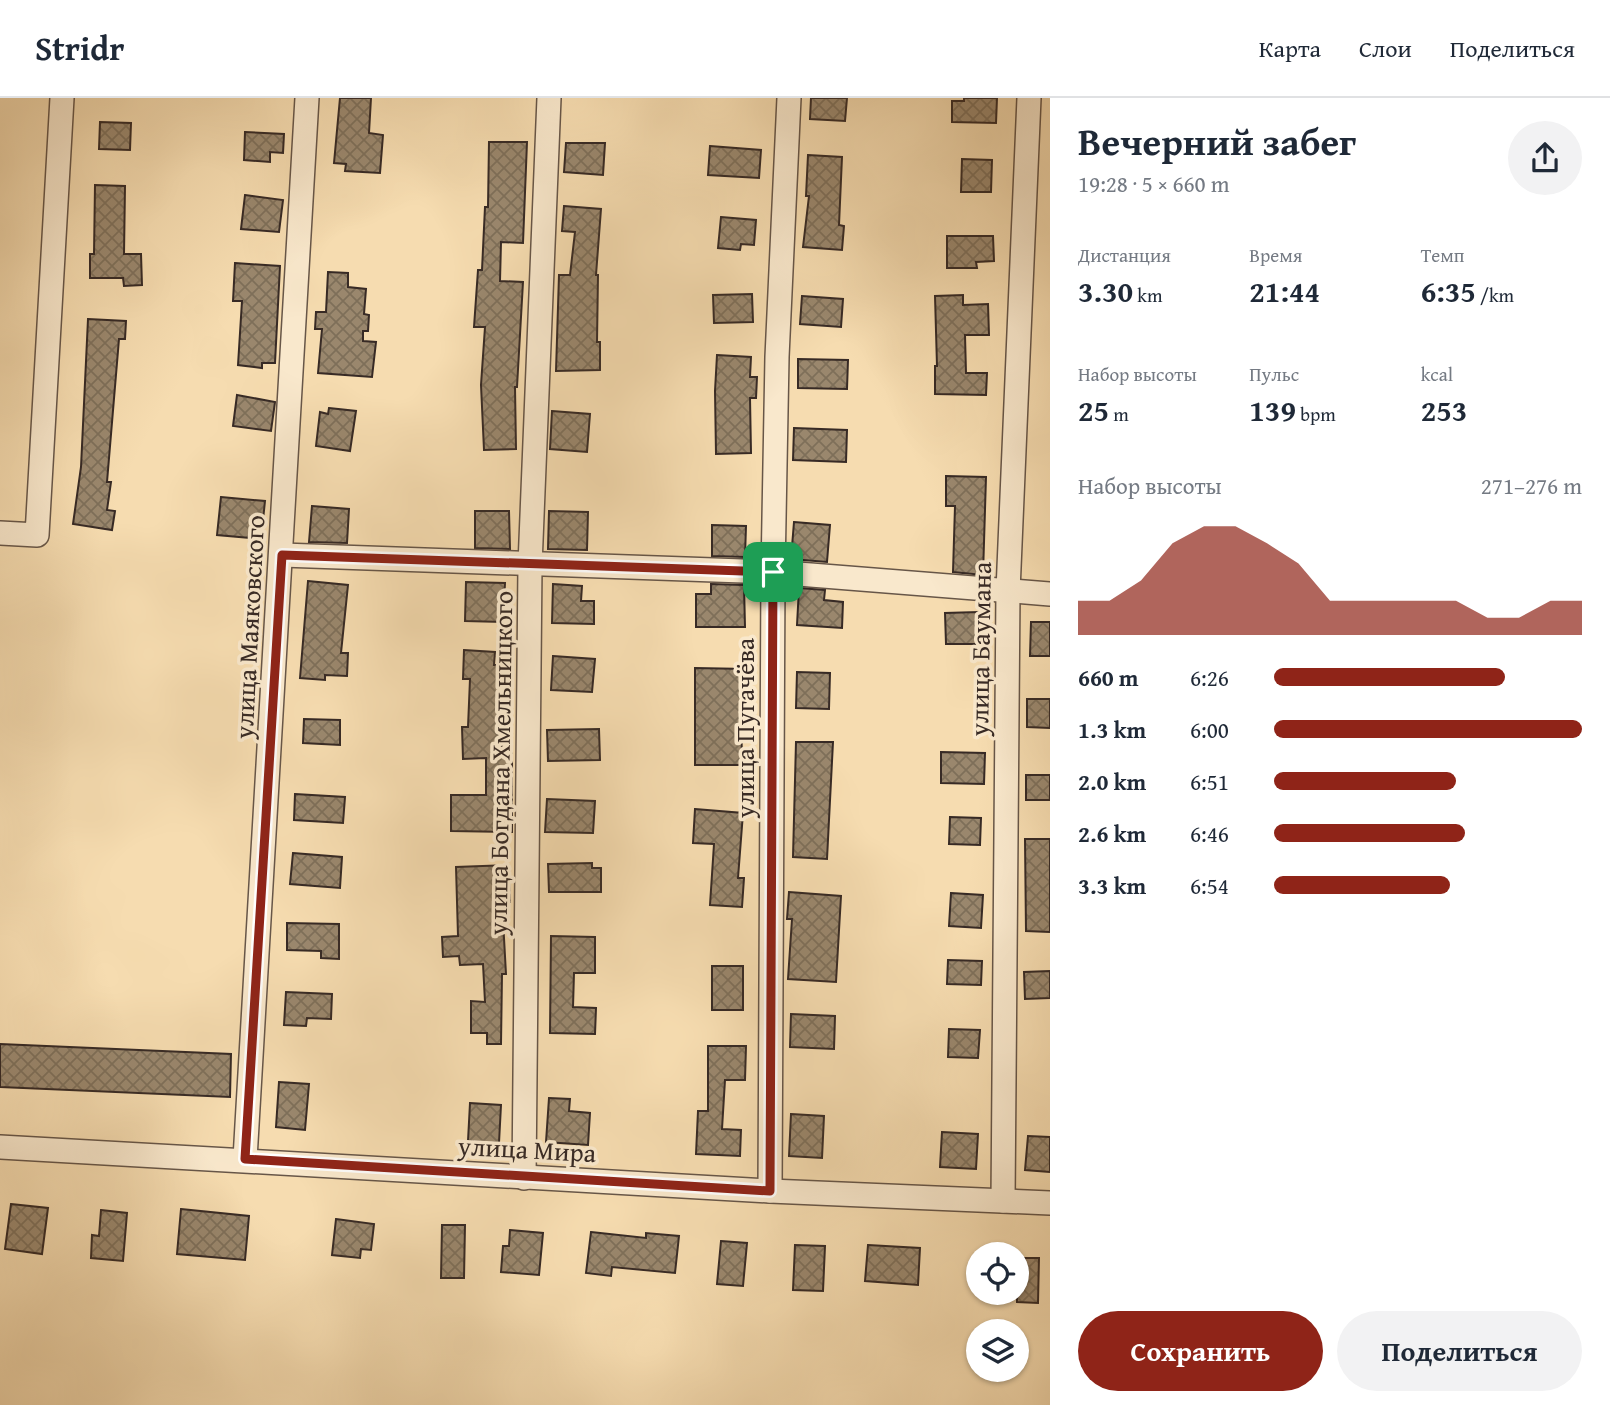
<!DOCTYPE html>
<html lang="ru">
<head>
<meta charset="utf-8">
<style>
  :root { --surface:#fff; --page:#f2f2f3; --text:#1f2937; --muted:#747a83; --line:#e0e1e3; --accent:#8f2418 }
  body { margin:0; font-family:"Gentium Book Plus",serif; background:var(--page); color:var(--text); height:100vh; display:flex; flex-direction:column; font-size:26px; white-space:nowrap }
  * { box-sizing:border-box; margin:0 }
  p { font-size:23px; color:var(--muted) }
  .icon { flex:none; width:38px; height:38px; fill:none; stroke:currentColor; stroke-width:2; stroke-linecap:round; stroke-linejoin:round }
  .map { position:relative; flex:1; overflow:hidden }
  .sheet { display:flex; flex-direction:column; background:var(--surface); width:560px }
  .sheet>* { flex:none }
  .buttons { position:absolute; left:966px; top:1144px; display:grid; gap:14px }
  .buttons a { display:grid; place-items:center; width:63px; height:63px; border-radius:50%; background:var(--surface); box-shadow:0 2px 5px #0004; font-size:35px }
  .pin { position:absolute; display:grid; place-items:center; width:60px; height:60px; color:#fff; margin:-30px; border-radius:14px; box-shadow:0 4px 10px #0006 }
  .round { display:grid; place-items:center; flex:none; width:74px; height:74px; border-radius:37px; background:var(--page) }
  .head { display:flex; align-items:center; justify-content:space-between; height:119px; padding:0 28px }
  h1 { font-size:38px; font-weight:700; line-height:52px }
  .stats { display:grid; grid-template-columns:repeat(3,1fr); gap:10px; height:119px; padding:7px 28px }
  .stats div { display:grid; align-content:center }
  .stats b { font-size:30px; font-weight:700 }
  .stats small { font-size:19px; font-weight:400 }
  .stats p { font-size:19px }
  .chart { height:196px; padding:14px 28px }
  .chart p { display:flex; justify-content:space-between }
  .chart svg { width:100%; height:126px; margin-top:7px; fill:var(--accent); opacity:.7 }
  .cta { display:flex; gap:14px; margin-top:auto; padding:14px 28px }
  .cta a { flex:1; height:80px; border-radius:42px; background:var(--accent); color:#fff; font-size:28px; font-weight:700; line-height:80px; text-align:center }
  .cta a+a { background:var(--page); color:var(--text) }
  ul { padding:0 28px; list-style:none; font-size:23px }
  li { display:grid; grid-template-columns:112px 84px 1fr; align-items:center; height:52px }
  li i { height:18px; border-radius:9px; background:var(--accent) }
  header { display:flex; align-items:center; gap:42px; box-sizing:border-box; height:98px; padding:0 35px; background:var(--surface); border-bottom:2px solid var(--line) }
  header strong { font-size:33px }
  nav { display:flex; gap:38px; margin-inline-start:auto; font-size:24px }
  main { display:flex; flex:1; min-height:0 }
  .map>svg:first-child { display:block }
  .building { fill:url(#building-cross-hatch); stroke:#372a25; stroke-width:2 }
  .lines { fill:none; stroke-linecap:round; stroke-linejoin:round }
  .minor-casing { stroke:#675648; stroke-width:26 }
  .minor { stroke:#f9e8cc; stroke-width:23 }
  .route-casing { stroke:#fff; stroke-width:14 }
  .route { stroke:#8f2418; stroke-width:9 }
  .labels { text-anchor:middle; dominant-baseline:central; stroke-width:7; stroke-linejoin:round; paint-order:stroke }
  .street-label { font-size:26px; fill:#372a25; stroke:#f9e8cc }
</style>
</head>
<body>
<header>
<strong>Stridr</strong>
<nav><a>Карта</a><a>Слои</a><a>Поделиться</a></nav>
</header>
<main>
<div class="map">
<svg width="1050" height="1307" viewBox="0 0 1050 1307">
  <defs>
    <pattern id="building-cross-hatch" width="8" height="8" patternUnits="userSpaceOnUse" patternTransform="scale(1.75)"><rect width="8" height="8" fill="#9a876d"/><path d="M0 0l8 8M0 8l8-8" fill="none" stroke="#7e6f59"/></pattern>
  </defs>
  <rect width="100%" height="100%" fill="#f6dcb0"/>
  <filter id="stains"><feTurbulence type="fractalNoise" baseFrequency=".00286" numOctaves="4"/><feColorMatrix values="0 0 0 0 .2 0 0 0 0 .09 0 0 0 0 .02 0 0 0 .5 -.17"/></filter>
  <radialGradient id="worn" r=".72"><stop offset=".6" stop-color="#630" stop-opacity="0"/><stop offset="1" stop-color="#630" stop-opacity=".3"/></radialGradient>
  <g class="building">
    <polygon points="340,0 371,0 369,35 383,37 380,75 345,73 346,66 334,65"/>
    <polygon points="811,0 847,0 845,23 810,21"/>
    <polygon points="964,0 997,0 996,25 952,24 952,3 964,3"/>
    <polygon points="100,24 131,25 130,52 99,51"/>
    <polygon points="245,34 284,36 283,55 270,54 270,64 244,62"/>
    <polygon points="489,44 527,44 523,145 501,144 500,183 523,184 517,289 515,289 516,351 484,352 481,287 485,229 474,229 478,172 482,172 485,109 488,109"/>
    <polygon points="566,45 605,45 603,77 564,74"/>
    <polygon points="710,48 761,52 759,80 708,77"/>
    <polygon points="808,57 842,59 839,127 844,128 842,152 803,149 809,98 806,98"/>
    <polygon points="962,61 992,62 991,94 961,94"/>
    <polygon points="95,87 125,88 124,156 141,156 142,187 124,188 123,180 90,180 90,156 94,156"/>
    <polygon points="245,97 283,102 279,134 241,131"/>
    <polygon points="564,108 601,111 596,177 598,177 597,244 600,244 600,272 556,273 559,177 570,177 575,134 562,133"/>
    <polygon points="721,119 756,122 754,147 741,146 740,152 718,150"/>
    <polygon points="947,138 993,138 994,163 976,164 977,170 947,170"/>
    <polygon points="235,165 280,168 275,265 262,265 262,270 238,267 242,203 233,203"/>
    <polygon points="328,174 348,175 348,189 366,191 364,216 369,217 368,233 363,233 363,243 376,244 372,279 318,275 322,231 315,231 316,214 326,214"/>
    <polygon points="752,196 753,224 714,225 713,197"/>
    <polygon points="963,197 963,207 988,206 989,237 965,237 966,275 987,275 986,297 935,296 935,268 937,268 935,198"/>
    <polygon points="802,198 843,201 841,229 800,226"/>
    <polygon points="88,221 126,223 125,241 119,241 107,384 111,384 107,412 115,413 112,432 73,426 81,369"/>
    <polygon points="717,257 751,259 750,279 757,279 756,300 750,300 751,355 716,356 715,293"/>
    <polygon points="798,261 848,262 847,291 798,290"/>
    <polygon points="237,297 275,304 271,333 233,328"/>
    <polygon points="329,310 356,313 350,353 316,348 320,314 328,316"/>
    <polygon points="552,313 590,316 587,354 550,351"/>
    <polygon points="794,330 847,332 846,364 793,362"/>
    <polygon points="946,378 986,379 983,477 953,474 955,408 946,408"/>
    <polygon points="221,399 265,403 261,441 217,437"/>
    <polygon points="312,408 349,411 347,445 309,444"/>
    <polygon points="475,413 509,413 510,451 475,450"/>
    <polygon points="549,413 588,414 587,452 548,451"/>
    <polygon points="794,424 830,427 827,464 791,461"/>
    <polygon points="712,427 746,428 745,459 712,458"/>
    <polygon points="308,483 348,487 341,555 348,555 347,578 325,577 325,582 300,580"/>
    <polygon points="466,484 505,485 503,524 465,523"/>
    <polygon points="553,486 582,488 581,503 594,503 594,526 552,525"/>
    <polygon points="711,486 744,487 745,529 696,529 696,496 711,496"/>
    <polygon points="799,490 825,492 824,502 843,504 842,530 797,527"/>
    <polygon points="978,514 978,546 946,546 945,515"/>
    <polygon points="1031,524 1050,524 1050,558 1030,558"/>
    <polygon points="464,552 495,554 494,567 504,567 502,650 512,650 512,734 451,733 451,697 486,697 486,660 463,661 462,629 468,629 470,581 463,581"/>
    <polygon points="553,558 595,561 592,594 551,592"/>
    <polygon points="695,570 747,571 747,605 741,605 742,667 695,667"/>
    <polygon points="797,574 830,575 829,611 796,610"/>
    <polygon points="1027,601 1050,601 1050,630 1027,629"/>
    <polygon points="304,621 340,622 340,647 303,645"/>
    <polygon points="599,631 600,662 548,663 547,632"/>
    <polygon points="796,644 833,644 827,761 793,759"/>
    <polygon points="941,654 985,655 984,686 941,685"/>
    <rect x="1026" y="677" width="24" height="25"/>
    <polygon points="295,696 345,699 343,725 294,722"/>
    <polygon points="547,701 595,703 593,735 545,734"/>
    <polygon points="695,711 743,715 738,780 744,780 742,809 710,807 714,746 693,745"/>
    <polygon points="950,719 981,720 980,747 949,746"/>
    <polygon points="1025,741 1050,741 1050,834 1026,833"/>
    <polygon points="293,755 342,759 340,790 290,786"/>
    <polygon points="592,765 592,770 601,770 601,794 549,794 548,766"/>
    <polygon points="509,767 510,804 502,804 506,876 502,876 501,946 487,946 487,935 471,935 471,903 485,904 483,866 460,867 459,858 443,859 442,839 458,838 456,769"/>
    <polygon points="789,794 841,798 836,884 788,881 792,821 787,821"/>
    <polygon points="951,795 983,797 981,830 949,828"/>
    <polygon points="287,825 339,826 339,861 321,860 321,853 287,852"/>
    <polygon points="551,838 595,839 595,875 574,875 573,909 596,910 595,936 550,935"/>
    <polygon points="948,862 982,863 981,887 947,886"/>
    <rect x="712" y="868" width="31" height="44"/>
    <polygon points="1050,873 1050,900 1025,901 1024,874"/>
    <polygon points="286,894 332,896 331,921 307,920 306,928 284,927"/>
    <polygon points="791,916 835,918 834,951 790,949"/>
    <polygon points="949,931 980,932 978,960 948,959"/>
    <polygon points="0,946 231,956 230,999 0,989"/>
    <polygon points="708,948 746,948 745,982 725,982 722,1031 741,1032 740,1058 696,1056 698,1013 708,1013"/>
    <polygon points="279,984 309,986 305,1032 276,1029"/>
    <polygon points="549,1000 570,1001 569,1013 590,1015 588,1047 546,1044"/>
    <polygon points="470,1005 501,1007 499,1045 468,1043"/>
    <polygon points="791,1016 824,1018 822,1060 789,1058"/>
    <polygon points="942,1034 978,1036 976,1071 940,1069"/>
    <polygon points="1028,1038 1050,1039 1050,1074 1025,1072"/>
    <polygon points="11,1106 48,1110 42,1156 5,1151"/>
    <polygon points="181,1111 249,1118 245,1162 177,1156"/>
    <polygon points="101,1112 127,1115 123,1163 91,1160 92,1137 99,1138"/>
    <polygon points="336,1121 374,1126 371,1152 361,1151 360,1160 332,1157"/>
    <polygon points="442,1127 465,1127 464,1180 441,1180"/>
    <polygon points="510,1132 543,1135 539,1177 501,1174 503,1148 509,1148"/>
    <polygon points="591,1134 646,1140 646,1135 679,1138 675,1175 612,1169 611,1178 586,1175"/>
    <polygon points="721,1143 747,1145 743,1188 717,1186"/>
    <polygon points="795,1147 825,1148 823,1193 793,1192"/>
    <polygon points="868,1147 920,1150 918,1187 865,1183"/>
    <polygon points="1017,1160 1039,1160 1038,1205 1017,1204"/>
  </g>
  <g class="lines">
    <defs>
      <g id="minor">
        <polyline points="0,435 37,437 62,0"/>
        <polyline points="282,457 773,474 1050,496"/>
        <polyline points="0,1049 770,1093 1050,1105"/>
        <polyline points="245,1061 307,0"/>
        <polyline points="524,1080 530,467 549,0"/>
        <polyline points="770,1093 773,474 777,259 789,0"/>
        <polyline points="1003,1103 1008,493 1029,0"/>
      </g>
    </defs>
    <use href="#minor" class="minor-casing"/>
    <use href="#minor" class="minor"/>
  </g>
  <g class="lines">
    <defs>
      <polygon id="route" points="282,457 773,474 770,1093 245,1061"/>
    </defs>
    <use href="#route" class="route-casing"/>
    <use href="#route" class="route"/>
  </g>
  <g class="labels">
    <g class="street-label">
      <text transform="translate(249 529) rotate(-87)">улица Маяковского</text>
      <text transform="translate(980 551) rotate(-89)">улица Баумана</text>
      <text transform="translate(744 630) rotate(-90)">улица Пугачёва</text>
      <text transform="translate(500 665) rotate(-89)">улица Богдана Хмельницкого</text>
      <text transform="translate(527 1051) rotate(3)">улица Мира</text>
    </g>
  </g>
  <rect width="100%" height="100%" filter="url(#stains)"/>
  <rect width="100%" height="100%" fill="url(#worn)"/>
</svg>
<div class="buttons">
<a><svg class="icon" aria-label="locate" viewBox="0 0 24 24"><circle cx="12" cy="12" r="6"/><path d="M12 2v4M12 18v4M2 12h4M18 12h4"/></svg></a>
<a><svg class="icon" aria-label="layers" viewBox="0 0 24 24"><path d="M12 4l9 5-9 5-9-5zM3 14l9 5 9-5"/></svg></a>
</div>
<div class="pin" style="left:773px;top:474px;background:#1e9e55"><svg class="icon" aria-label="arrive" viewBox="0 0 24 24"><path d="M6 21V4h12l-3 4 3 4H6"/></svg></div>
</div>
<section class="sheet">
<div class="head"><div><h1>Вечерний забег</h1><p>19:28 · 5 × 660 m</p></div><a class="round"><svg class="icon" aria-label="share" viewBox="0 0 24 24"><path d="M12 15V3M7 8l5-5 5 5M5 13v7h14v-7"/></svg></a></div>
<div class="stats">
<div><p>Дистанция</p><b>3.30<small> km</small></b></div>
<div><p>Время</p><b>21:44</b></div>
<div><p>Темп</p><b>6:35<small> /km</small></b></div>
</div>
<div class="stats">
<div><p>Набор высоты</p><b>25<small> m</small></b></div>
<div><p>Пульс</p><b>139<small> bpm</small></b></div>
<div><p>kcal</p><b>253</b></div>
</div>
<div class="chart"><p><span>Набор высоты</span>271–276 m</p>
<svg viewBox="0 0 160 44" preserveAspectRatio="none"><path d="M0 44V32L10 32L20 25L30 12L40 6L50 6L60 12L70 19L80 32L90 32L100 32L110 32L120 32L130 38L140 38L150 32L160 32V44z"/></svg>
</div>
<ul>
<li><b>660 m</b>6:26<i style="width:75%"></i></li>
<li><b>1.3 km</b>6:00<i style="width:100%"></i></li>
<li><b>2.0 km</b>6:51<i style="width:59%"></i></li>
<li><b>2.6 km</b>6:46<i style="width:62%"></i></li>
<li><b>3.3 km</b>6:54<i style="width:57%"></i></li>
</ul>
<div class="cta"><a>Сохранить</a><a>Поделиться</a></div>
</section>
</main>
</body>
</html>
